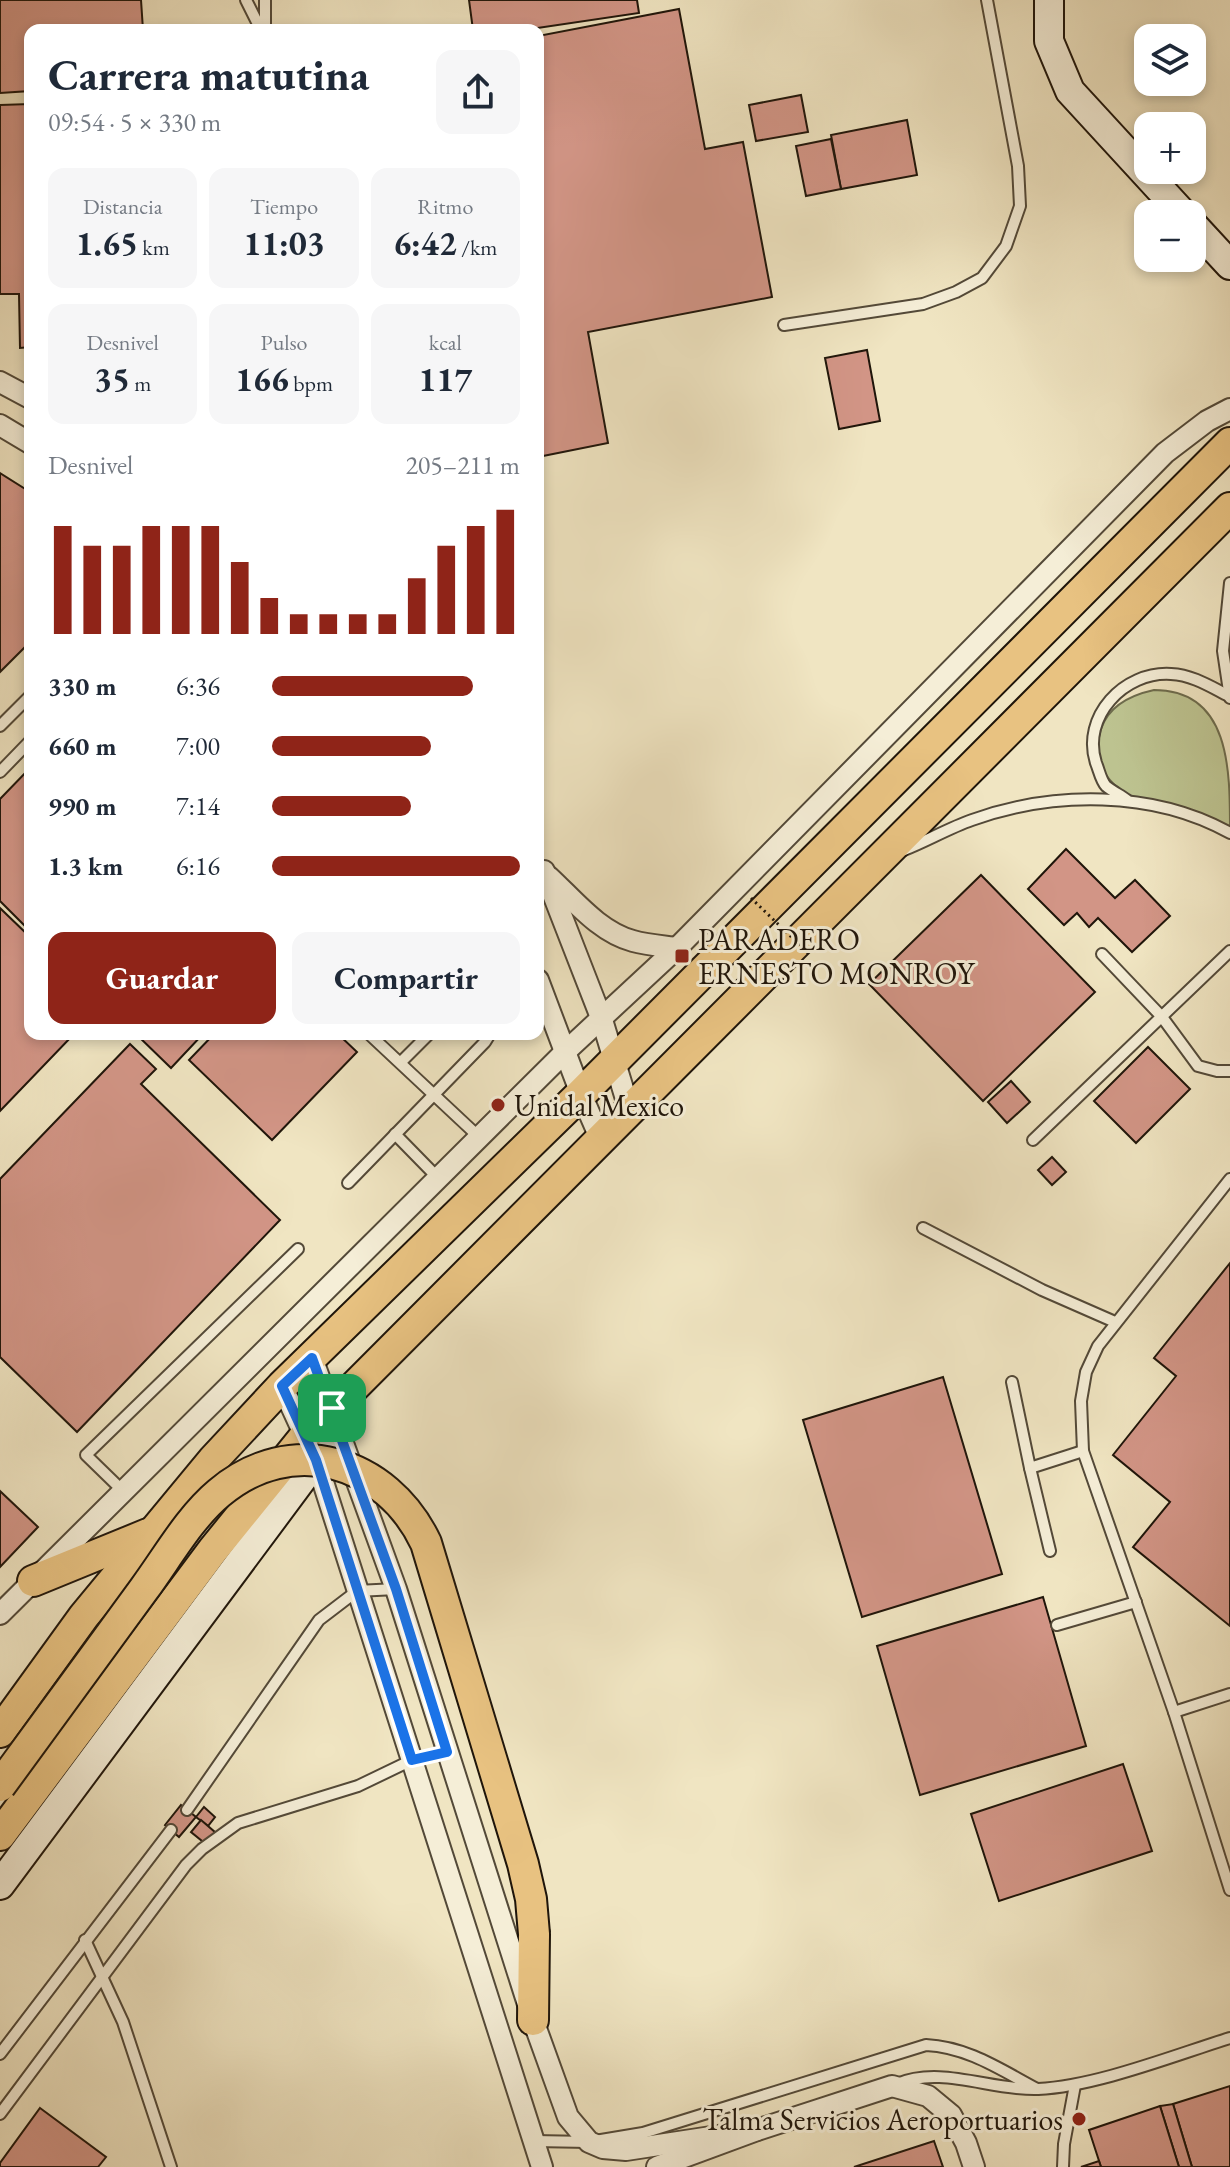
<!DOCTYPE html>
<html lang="es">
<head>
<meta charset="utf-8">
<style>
  :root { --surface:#fff; --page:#f6f6f7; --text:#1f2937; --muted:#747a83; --accent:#8f2418 }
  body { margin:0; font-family:"EB Garamond",serif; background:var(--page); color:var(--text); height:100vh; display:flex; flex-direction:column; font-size:30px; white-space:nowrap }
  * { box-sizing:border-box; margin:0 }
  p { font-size:26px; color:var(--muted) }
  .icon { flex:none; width:44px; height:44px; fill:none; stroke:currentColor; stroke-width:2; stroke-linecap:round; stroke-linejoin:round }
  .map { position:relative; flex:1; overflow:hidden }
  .details { position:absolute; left:24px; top:24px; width:520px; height:1016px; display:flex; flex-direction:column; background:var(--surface); border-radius:16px; box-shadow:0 4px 12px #0003 }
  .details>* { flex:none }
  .tools { position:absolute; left:1134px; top:24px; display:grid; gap:16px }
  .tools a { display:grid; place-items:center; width:72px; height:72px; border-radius:16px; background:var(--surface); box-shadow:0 4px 12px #0003; font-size:40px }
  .pin { position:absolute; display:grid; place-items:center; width:68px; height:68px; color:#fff; margin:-34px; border-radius:16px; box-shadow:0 4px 12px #0006 }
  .round { display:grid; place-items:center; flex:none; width:84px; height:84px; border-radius:16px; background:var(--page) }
  .head { display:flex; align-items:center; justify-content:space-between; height:136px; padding:0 24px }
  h1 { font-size:44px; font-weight:700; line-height:60px }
  .metrics { display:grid; grid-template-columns:repeat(3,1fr); gap:12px; height:136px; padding:8px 24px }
  .metrics div { display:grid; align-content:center; border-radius:16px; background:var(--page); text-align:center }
  .metrics b { font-size:34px; font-weight:700 }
  .metrics small { font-size:22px; font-weight:400 }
  .metrics p { font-size:22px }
  .chart { height:224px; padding:16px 24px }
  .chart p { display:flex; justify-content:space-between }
  .chart svg { width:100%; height:144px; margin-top:8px; stroke:var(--accent); stroke-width:6 }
  .primary-button { display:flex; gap:16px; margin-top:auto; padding:16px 24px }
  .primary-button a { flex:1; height:92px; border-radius:16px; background:var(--accent); color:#fff; font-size:32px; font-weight:700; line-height:92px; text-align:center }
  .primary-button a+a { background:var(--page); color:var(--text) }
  ul { padding:0 24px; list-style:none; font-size:26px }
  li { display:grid; grid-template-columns:128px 96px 1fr; align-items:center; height:60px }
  li i { height:20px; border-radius:10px; background:var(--accent) }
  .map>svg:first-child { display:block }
  .green { fill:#bdc390; stroke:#6e6c4d; stroke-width:2 }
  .building { fill:#d29586; stroke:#1f150a; stroke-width:2 }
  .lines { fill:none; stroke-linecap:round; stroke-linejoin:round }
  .lane-casing { stroke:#534938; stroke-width:14 }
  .street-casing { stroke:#534938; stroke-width:24 }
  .secondary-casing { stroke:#1f150a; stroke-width:32 }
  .primary-casing { stroke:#1f150a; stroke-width:34 }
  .lane { stroke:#f5eed7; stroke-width:10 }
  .street { stroke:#f5eed7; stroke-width:20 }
  .secondary { stroke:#f5eed7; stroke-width:28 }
  .primary { stroke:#e8c281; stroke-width:30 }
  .primary-bridge-casing { stroke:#1f150a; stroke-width:34; stroke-linecap:butt }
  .path-bridge { stroke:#1f150a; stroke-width:3; stroke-dasharray:2 4; stroke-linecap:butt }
  .primary-bridge { stroke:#e8c281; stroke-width:30 }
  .route-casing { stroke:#fff; stroke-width:16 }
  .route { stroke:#1a73e8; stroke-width:10 }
  .poi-dot { fill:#8f2418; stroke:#f5eed7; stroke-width:3 }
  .labels { text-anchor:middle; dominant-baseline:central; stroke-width:6; stroke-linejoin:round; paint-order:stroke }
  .poi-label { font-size:30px; fill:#1f150a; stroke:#f5eed7; text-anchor:start }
</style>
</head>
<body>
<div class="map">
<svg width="1230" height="2167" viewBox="0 0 1230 2167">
  <rect width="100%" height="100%" fill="#f0e5c2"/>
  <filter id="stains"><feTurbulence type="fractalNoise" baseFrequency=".0025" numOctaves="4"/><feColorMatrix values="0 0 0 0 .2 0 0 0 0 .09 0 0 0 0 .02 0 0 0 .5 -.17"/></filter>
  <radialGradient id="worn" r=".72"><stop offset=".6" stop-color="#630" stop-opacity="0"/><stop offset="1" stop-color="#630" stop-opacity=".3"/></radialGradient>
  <path class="green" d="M1154 690C1230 690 1230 769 1230 830 1182 815 1078 801 1101 729 1109 705 1131 695 1154 690Z"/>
  <g class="building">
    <polygon points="0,0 141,0 143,30 30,30 30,91 0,93"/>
    <polygon points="469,0 637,0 639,13 524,30 473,30"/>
    <polygon points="679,9 705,149 743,142 772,297 588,332 608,443 538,457 538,36"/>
    <polygon points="801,95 808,132 756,141 749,105"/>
    <polygon points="30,104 30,347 20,348 19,294 0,294 0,105"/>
    <polygon points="907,120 917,175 841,189 831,135"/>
    <polygon points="831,139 841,189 806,196 796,146"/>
    <polygon points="867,350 880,421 839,429 825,358"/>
    <polygon points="0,473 30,492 30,642 0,672"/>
    <polygon points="30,768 30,931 0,901 0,799"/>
    <polygon points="1066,849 1115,898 1135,880 1170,916 1132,952 1098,918 1089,927 1077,913 1064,925 1028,889"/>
    <polygon points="981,875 1095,992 983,1101 869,984"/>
    <polygon points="0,908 30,937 30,1034 74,1034 0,1111"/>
    <polygon points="136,1034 203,1034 171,1068"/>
    <polygon points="214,1034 338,1034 357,1052 272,1140 189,1060"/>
    <polygon points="130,1044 156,1069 141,1084 280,1220 77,1432 0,1357 0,1179"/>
    <polygon points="1148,1047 1190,1089 1136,1143 1094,1101"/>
    <polygon points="1011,1081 1030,1102 1007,1123 988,1102"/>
    <polygon points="1052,1157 1066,1172 1052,1185 1038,1170"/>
    <polygon points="1230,1263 1230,1626 1133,1547 1170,1502 1113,1455 1176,1376 1154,1358"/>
    <polygon points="943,1377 1002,1574 862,1617 803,1420"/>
    <polygon points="0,1491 38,1527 0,1567"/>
    <polygon points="1043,1597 1086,1746 920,1795 877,1646"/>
    <polygon points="1123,1764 1152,1851 999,1901 971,1814"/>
    <polygon points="181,1805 196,1817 179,1837 165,1825"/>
    <polygon points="204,1807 215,1817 208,1826 196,1817"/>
    <polygon points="201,1820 216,1833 207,1845 191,1832"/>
    <polygon points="1230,2086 1230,2167 1192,2167 1173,2104"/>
    <polygon points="1173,2104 1192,2167 1179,2167 1160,2106"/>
    <polygon points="1160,2106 1179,2167 1101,2167 1089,2130"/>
    <polygon points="40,2108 106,2157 98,2167 0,2167 0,2163"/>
    <polygon points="934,2141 943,2167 854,2167"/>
    <polygon points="1099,2161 1101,2167 1081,2167"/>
  </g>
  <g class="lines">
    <defs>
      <g id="lane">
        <polyline points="246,0 261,30"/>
        <polyline points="265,0 265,30"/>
        <polyline points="784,325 923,304 956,292 982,278 1006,246 1020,206 1018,166 987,0"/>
        <polyline points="1230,583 1223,651 1230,698"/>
        <polyline points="0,726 30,696"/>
        <polyline points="0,772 30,741"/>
        <path d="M1127 800C1120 795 1112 791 1106 786 1101 781 1099 770 1096 763 1081 717 1124 671 1171 674 1193 675 1211 687 1229 696"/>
        <path d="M904 850C927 841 949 828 972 820 1053 791 1153 790 1230 833"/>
        <polyline points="1102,954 1162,1017 1198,1066 1217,1071 1230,1071"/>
        <polyline points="369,1034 479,1137"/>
        <polyline points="401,1062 429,1034"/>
        <polyline points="395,1134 438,1178"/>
        <polyline points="1033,1140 1230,951"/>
        <polyline points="1230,1179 1098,1346 1086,1372 1081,1401 1083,1451 1174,1712 1230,1890"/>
        <polyline points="348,1183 485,1042 490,1034"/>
        <polyline points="923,1228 1042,1290 1115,1322"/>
        <polyline points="1012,1382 1030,1468 1083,1451"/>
        <polyline points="1030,1468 1050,1551"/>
        <polyline points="123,1491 86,1455 298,1249"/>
        <polyline points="1057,1625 1136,1602"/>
        <polyline points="1174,1712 1230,1694"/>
        <polyline points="187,1810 319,1620 357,1591 396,1589"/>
        <polyline points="85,1940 123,2022 171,2167"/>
        <polyline points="0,2054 171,1830"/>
        <path d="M897 2084C941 2065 992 2091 1038 2089 1097 2086 1172 2056 1230 2038"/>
        <polyline points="0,2114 186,1865 202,1849 238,1823 358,1786 412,1760 447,1752"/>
        <path d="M534 2141 589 2142 643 2133 926 2045C968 2047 1001 2070 1037 2089"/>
        <polyline points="1063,2167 1064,2144 1075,2085"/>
      </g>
      <g id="street">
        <polyline points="0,382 30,398"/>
        <polyline points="0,425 30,443"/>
        <polyline points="544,871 602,1020 630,1112"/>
        <path d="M549 877C574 900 599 932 633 941 647 945 662 946 677 948"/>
        <polyline points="538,980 581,1094 601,1140"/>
        <polyline points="312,1358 396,1589 533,2020 568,2117 589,2142 603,2148 626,2150 757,2130"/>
        <polyline points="282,1386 316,1460 542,2167"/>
        <polyline points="0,1614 565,1052 677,948 1165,453 1207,421 1230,409"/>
        <polyline points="657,2167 757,2130 892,2086 928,2096 951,2115 966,2143 974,2167"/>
      </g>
      <g id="secondary">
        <polyline points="1049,0 1049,41 1070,91 1183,214"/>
        <polyline points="1192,224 1230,265"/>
        <polyline points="0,1885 305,1475 340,1433"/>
      </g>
      <g id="primary">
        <polyline points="33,1581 148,1534"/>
        <polyline points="0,1732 84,1616 213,1460 282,1386 581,1094 1230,443"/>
        <polyline points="0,1835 213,1550 306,1435 1230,508"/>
        <polyline points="533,2020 534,1934"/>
      </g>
    </defs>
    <use href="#lane" class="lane-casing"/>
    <use href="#street" class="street-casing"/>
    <use href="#secondary" class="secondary-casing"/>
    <use href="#primary" class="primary-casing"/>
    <use href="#lane" class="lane"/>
    <use href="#street" class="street"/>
    <use href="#secondary" class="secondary"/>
    <use href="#primary" class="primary"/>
    <defs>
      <path id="primary-bridge" d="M0 1786C48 1720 96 1655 144 1589 167 1558 189 1518 219 1493 291 1432 387 1460 426 1543L523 1864 531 1899 534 1934"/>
    </defs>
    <use href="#primary-bridge" class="primary-bridge-casing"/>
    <polyline class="path-bridge" points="751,898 809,954"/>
    <use href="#primary-bridge" class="primary-bridge"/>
  </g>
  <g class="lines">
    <defs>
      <polygon id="route" points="312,1358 396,1589 447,1752 412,1760 316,1460 282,1386"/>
    </defs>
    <use href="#route" class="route-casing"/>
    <use href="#route" class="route"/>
  </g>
  <g class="poi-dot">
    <rect x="674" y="948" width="16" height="16" rx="4"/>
    <circle cx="498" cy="1105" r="8"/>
    <circle cx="1079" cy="2119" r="8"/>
  </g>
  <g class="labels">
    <g class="poi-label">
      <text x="698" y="939">PARADERO<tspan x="698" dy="34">ERNESTO MONROY</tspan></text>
      <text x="514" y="1105">Unidal Mexico</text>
      <text x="1063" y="2119" text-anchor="end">Talma Servicios Aeroportuarios</text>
    </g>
  </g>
  <rect width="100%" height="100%" filter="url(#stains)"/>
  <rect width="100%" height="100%" fill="url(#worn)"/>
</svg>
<div class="tools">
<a><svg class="icon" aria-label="layers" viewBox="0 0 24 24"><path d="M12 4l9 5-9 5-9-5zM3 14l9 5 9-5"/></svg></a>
<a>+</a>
<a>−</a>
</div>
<div class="pin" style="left:332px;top:1408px;background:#1e9e55"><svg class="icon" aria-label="arrive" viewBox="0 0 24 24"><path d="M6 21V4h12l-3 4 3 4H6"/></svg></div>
<section class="details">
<div class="head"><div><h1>Carrera matutina</h1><p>09:54 · 5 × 330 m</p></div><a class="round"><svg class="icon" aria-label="share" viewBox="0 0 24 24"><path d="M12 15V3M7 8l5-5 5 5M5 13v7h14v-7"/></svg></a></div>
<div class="metrics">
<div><p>Distancia</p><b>1.65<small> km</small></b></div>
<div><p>Tiempo</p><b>11:03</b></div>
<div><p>Ritmo</p><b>6:42<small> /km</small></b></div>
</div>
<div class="metrics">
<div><p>Desnivel</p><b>35<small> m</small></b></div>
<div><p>Pulso</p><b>166<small> bpm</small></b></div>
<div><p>kcal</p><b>117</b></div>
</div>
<div class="chart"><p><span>Desnivel</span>205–211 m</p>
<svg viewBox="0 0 160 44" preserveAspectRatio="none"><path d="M5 44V11M15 44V17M25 44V17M35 44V11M45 44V11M55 44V11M65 44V22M75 44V33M85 44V38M95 44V38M105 44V38M115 44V38M125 44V27M135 44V17M145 44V11M155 44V6"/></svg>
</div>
<ul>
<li><b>330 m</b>6:36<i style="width:81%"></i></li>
<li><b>660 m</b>7:00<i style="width:64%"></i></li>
<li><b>990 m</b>7:14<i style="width:56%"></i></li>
<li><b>1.3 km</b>6:16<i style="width:100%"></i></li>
</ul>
<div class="primary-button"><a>Guardar</a><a>Compartir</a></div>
</section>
</div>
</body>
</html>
